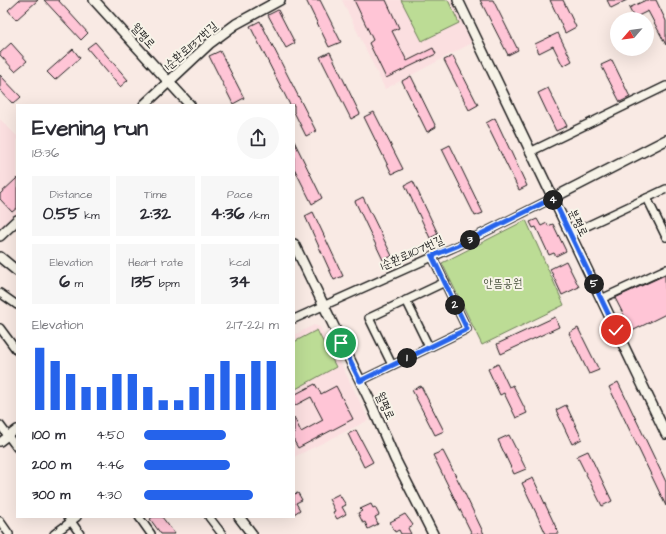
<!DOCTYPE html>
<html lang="en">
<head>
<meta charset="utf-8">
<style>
  :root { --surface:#fff; --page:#f7f7f7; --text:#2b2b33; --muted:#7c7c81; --accent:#2563eb }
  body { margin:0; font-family:"Architects Daughter","Poor Story",sans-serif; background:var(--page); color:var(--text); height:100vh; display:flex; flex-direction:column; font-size:15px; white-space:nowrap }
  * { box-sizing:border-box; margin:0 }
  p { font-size:13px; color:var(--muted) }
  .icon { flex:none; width:22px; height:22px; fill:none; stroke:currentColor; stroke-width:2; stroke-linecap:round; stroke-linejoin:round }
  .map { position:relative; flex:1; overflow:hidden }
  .panel { position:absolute; left:16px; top:104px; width:279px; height:414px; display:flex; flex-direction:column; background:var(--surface); border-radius:0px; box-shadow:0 4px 16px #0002 }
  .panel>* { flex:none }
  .needle { width:26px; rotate:242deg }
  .fabs { position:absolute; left:610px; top:12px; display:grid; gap:8px }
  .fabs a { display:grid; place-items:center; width:44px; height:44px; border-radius:50%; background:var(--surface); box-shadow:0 4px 16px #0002; font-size:20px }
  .pin { position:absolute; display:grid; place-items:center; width:34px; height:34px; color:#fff; margin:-17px; border:2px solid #fff; border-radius:50%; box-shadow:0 1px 4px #0007 }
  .km { position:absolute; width:20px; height:20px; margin:-10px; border-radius:50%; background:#222; color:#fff; font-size:11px; line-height:20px; text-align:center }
  .round { display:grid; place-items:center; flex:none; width:42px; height:42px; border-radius:21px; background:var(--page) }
  .headline { display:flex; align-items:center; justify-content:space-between; height:68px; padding:0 16px }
  h1 { font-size:22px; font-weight:700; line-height:30px }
  .figures { display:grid; grid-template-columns:repeat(3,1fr); gap:6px; height:68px; padding:4px 16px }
  .figures div { display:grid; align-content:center; border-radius:0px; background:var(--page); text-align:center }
  .figures b { font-size:17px; font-weight:700 }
  .figures small { font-size:11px; font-weight:400 }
  .figures p { font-size:11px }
  .chart { height:112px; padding:8px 16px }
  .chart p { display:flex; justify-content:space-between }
  .chart svg { width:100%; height:72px; margin-top:4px; stroke:var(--accent); stroke-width:6 }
  ul { padding:0 16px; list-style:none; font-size:13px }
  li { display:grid; grid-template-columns:64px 48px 1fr; align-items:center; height:30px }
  li i { height:10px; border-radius:5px; background:var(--accent) }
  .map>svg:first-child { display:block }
  .built { fill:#fbdfe0 }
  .green { fill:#bcdc95; stroke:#6c7c58 }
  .building { fill:#ffc5d6; stroke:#1c1c1c }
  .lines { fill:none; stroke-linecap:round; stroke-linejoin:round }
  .minor-casing { stroke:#1c1c1c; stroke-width:10 }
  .tertiary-casing { stroke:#1c1c1c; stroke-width:12 }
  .minor { stroke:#f7f3e8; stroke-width:7 }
  .tertiary { stroke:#f7f3e8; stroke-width:9 }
  .route-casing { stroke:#fff; stroke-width:8 }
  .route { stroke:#2563eb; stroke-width:5 }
  .labels { text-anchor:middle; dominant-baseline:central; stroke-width:4; stroke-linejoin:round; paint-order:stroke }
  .street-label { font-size:12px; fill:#1c1c1c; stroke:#f7f3e8 }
  .park-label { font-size:12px; fill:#4c5640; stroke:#f7f3e8 }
</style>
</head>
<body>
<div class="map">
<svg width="666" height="534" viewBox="0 0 666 534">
  <rect width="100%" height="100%" fill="#f9eae4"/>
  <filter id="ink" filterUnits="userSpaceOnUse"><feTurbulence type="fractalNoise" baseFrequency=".025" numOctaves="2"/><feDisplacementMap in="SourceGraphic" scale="8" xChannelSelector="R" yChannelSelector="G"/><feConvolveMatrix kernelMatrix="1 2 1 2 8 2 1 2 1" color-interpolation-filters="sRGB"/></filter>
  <g filter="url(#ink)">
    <g class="built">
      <polygon points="342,0 451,0 472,43 385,89"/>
      <polygon points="0,119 17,136 17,216 0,231"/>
      <polygon points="314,325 320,327 331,347 334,350 369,420 294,457 294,335"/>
    </g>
    <g class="green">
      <polygon points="401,0 448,0 459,23 422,41"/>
      <polygon points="526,220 564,305 482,345 442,263"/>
      <polygon points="317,330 336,367 294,390 294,342"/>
    </g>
    <g class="building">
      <polygon points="19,0 38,0 16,20 8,10"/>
      <polygon points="44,0 58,0 88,33 81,40"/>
      <polygon points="306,0 320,0 341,42 329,47"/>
      <polygon points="354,0 386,0 399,28 392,31 407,61 433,48 436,54 386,78 369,43 373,40"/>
      <polygon points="480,0 493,0 518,50 508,55"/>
      <polygon points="550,0 563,0 576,27 565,33"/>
      <polygon points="607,0 627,0 611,8"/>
      <polygon points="646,0 656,0 666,21 666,45 648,11 634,18 629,8"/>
      <polygon points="278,10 295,43 286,48 268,15"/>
      <polygon points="260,21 316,131 306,136 294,112 294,105 290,105 250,26"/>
      <polygon points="558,33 572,61 563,66 553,46 539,53 535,44"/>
      <polygon points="95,42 128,80 120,87 87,48"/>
      <polygon points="11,43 27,61 15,71 0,55 0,53"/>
      <polygon points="73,49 80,58 55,80 47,72"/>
      <polygon points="220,51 244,98 233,104 209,56"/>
      <polygon points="330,52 360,114 351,119 320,57"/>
      <polygon points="453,56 478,105 469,110 444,60"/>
      <polygon points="612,60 630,97 620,102 601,65"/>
      <polygon points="0,75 21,97 13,104 0,90"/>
      <polygon points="411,76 436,127 427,132 402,81"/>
      <polygon points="548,88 567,126 556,131 538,93"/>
      <polygon points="374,112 403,169 392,174 364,117"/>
      <polygon points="495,118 527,186 519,190 486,123"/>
      <polygon points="294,141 322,198 312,204 294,168"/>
      <polygon points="450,145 483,213 475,216 442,149"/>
      <polygon points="17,178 17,208 12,212 0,199 0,194"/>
      <polygon points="413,181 438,234 430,238 405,185"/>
      <polygon points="363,197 392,256 383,260 355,201"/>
      <polygon points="313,212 343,276 334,280 305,216"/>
      <polygon points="537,219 541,226 547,223 548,226 553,224 566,251 556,256 554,253 549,255 536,227 533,228 530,222"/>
      <polygon points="566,261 579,287 562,295 550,269"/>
      <polygon points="665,275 666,314 632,331 615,298"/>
      <polygon points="555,317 559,327 501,354 497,344"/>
      <polygon points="578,328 599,370 589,374 569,333"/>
      <polygon points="498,364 509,387 513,385 527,413 516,418 504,393 500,395 488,369"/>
      <polygon points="618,382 666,482 666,506 609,387"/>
      <polygon points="315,384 321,394 336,386 353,419 298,448 294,441 294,417 301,432 323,420 311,397 294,406 294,395"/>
      <polygon points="421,386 444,431 435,435 412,390"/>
      <polygon points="566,405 582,439 572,444 556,410"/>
      <polygon points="356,430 373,462 364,467 348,434"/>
      <polygon points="509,435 526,469 514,474 498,440"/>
      <polygon points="443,451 465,494 484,534 472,534 433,455"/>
      <polygon points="588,451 612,501 602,506 577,456"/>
      <polygon points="533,478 559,534 546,534 522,483"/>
      <polygon points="298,493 302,500 296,503 300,510 294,514 294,494"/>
      <polygon points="339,494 346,505 342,507 346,514 337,519 333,512 335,511 329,499"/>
      <polygon points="371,504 373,508 375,507 379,515 375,517 378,524 368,529 365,522 363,523 358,513 362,511 360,509"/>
      <polygon points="405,514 413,525 408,528 411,534 401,534 399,530 395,532 390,522"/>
      <polygon points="153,517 162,517 175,534 161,534 150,519"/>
    </g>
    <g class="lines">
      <defs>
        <g id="minor">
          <polyline points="530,152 666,86"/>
          <polyline points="647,198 666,237"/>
          <polyline points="570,234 666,189"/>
          <polyline points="0,293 17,305"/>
          <polyline points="601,299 666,269"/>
          <polyline points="406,300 429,347"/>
          <polyline points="294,319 457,246 553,198"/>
          <polyline points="0,328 17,351"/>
          <polyline points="392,365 369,318 445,282"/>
          <polyline points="360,381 467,329 432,256"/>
          <polyline points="0,425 17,448"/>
          <polyline points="0,442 17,429"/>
          <polyline points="68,517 80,534"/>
          <polyline points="139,517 151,534"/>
          <polyline points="209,517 222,534"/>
          <polyline points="0,521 9,534"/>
          <polyline points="54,534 77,517"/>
        </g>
        <g id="tertiary">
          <polyline points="94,0 190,105"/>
          <polyline points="458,0 666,434"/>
          <polyline points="144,105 209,44 236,24 280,0"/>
          <polyline points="553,198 666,140"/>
          <polyline points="0,236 17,220"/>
          <polyline points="294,244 369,399 395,459 433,534"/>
          <polyline points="0,257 17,271"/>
          <polyline points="239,517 252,534"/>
        </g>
      </defs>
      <use href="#minor" class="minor-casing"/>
      <use href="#tertiary" class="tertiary-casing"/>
      <use href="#minor" class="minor"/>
      <use href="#tertiary" class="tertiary"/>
    </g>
  </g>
  <g class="lines" filter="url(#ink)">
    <defs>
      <polyline id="route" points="341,343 360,381 467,329 432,256 457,246 553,198 616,330"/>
    </defs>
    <use href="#route" class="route-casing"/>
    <use href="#route" class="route"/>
  </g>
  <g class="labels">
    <g class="street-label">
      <text transform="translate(143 36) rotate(48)">월평로</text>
      <text transform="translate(191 46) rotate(-41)">1순환로1137번길</text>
      <text transform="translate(578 223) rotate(64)">분평로</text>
      <text transform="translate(412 253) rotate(-24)">1순환로1107번길</text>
      <text transform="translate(385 406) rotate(65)">월평로</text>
    </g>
    <g class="park-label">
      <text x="503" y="283">안뜸공원</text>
    </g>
  </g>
</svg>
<div class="fabs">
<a><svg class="needle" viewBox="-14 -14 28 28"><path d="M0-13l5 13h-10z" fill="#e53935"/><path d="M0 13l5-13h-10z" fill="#7c7c81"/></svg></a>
</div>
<div class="pin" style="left:341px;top:343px;background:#1e9e55"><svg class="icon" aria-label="arrive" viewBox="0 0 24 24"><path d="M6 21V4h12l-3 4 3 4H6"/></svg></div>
<div class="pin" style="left:616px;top:330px;background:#d93025"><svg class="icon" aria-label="check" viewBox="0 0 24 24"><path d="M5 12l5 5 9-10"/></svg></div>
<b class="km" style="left:407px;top:358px">1</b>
<b class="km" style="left:455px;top:305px">2</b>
<b class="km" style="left:470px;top:240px">3</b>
<b class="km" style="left:553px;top:200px">4</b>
<b class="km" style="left:594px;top:284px">5</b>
<section class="panel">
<div class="headline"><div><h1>Evening run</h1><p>18:36</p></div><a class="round"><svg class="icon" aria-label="share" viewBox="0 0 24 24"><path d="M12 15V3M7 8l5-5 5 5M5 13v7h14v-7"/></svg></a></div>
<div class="figures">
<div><p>Distance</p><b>0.55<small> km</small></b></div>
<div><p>Time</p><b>2:32</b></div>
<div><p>Pace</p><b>4:36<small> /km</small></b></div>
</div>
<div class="figures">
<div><p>Elevation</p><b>6<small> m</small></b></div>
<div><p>Heart rate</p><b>135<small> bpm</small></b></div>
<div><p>kcal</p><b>34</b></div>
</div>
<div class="chart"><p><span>Elevation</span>217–221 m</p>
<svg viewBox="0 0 160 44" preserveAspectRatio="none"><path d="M5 44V6M15 44V14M25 44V22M35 44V30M45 44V30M55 44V22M65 44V22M75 44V30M85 44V38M95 44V38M105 44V30M115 44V22M125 44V14M135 44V22M145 44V14M155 44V14"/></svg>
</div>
<ul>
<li><b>100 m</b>4:50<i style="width:61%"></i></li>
<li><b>200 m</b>4:46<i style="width:64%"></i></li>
<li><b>300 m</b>4:30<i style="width:81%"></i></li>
</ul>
</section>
</div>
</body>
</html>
